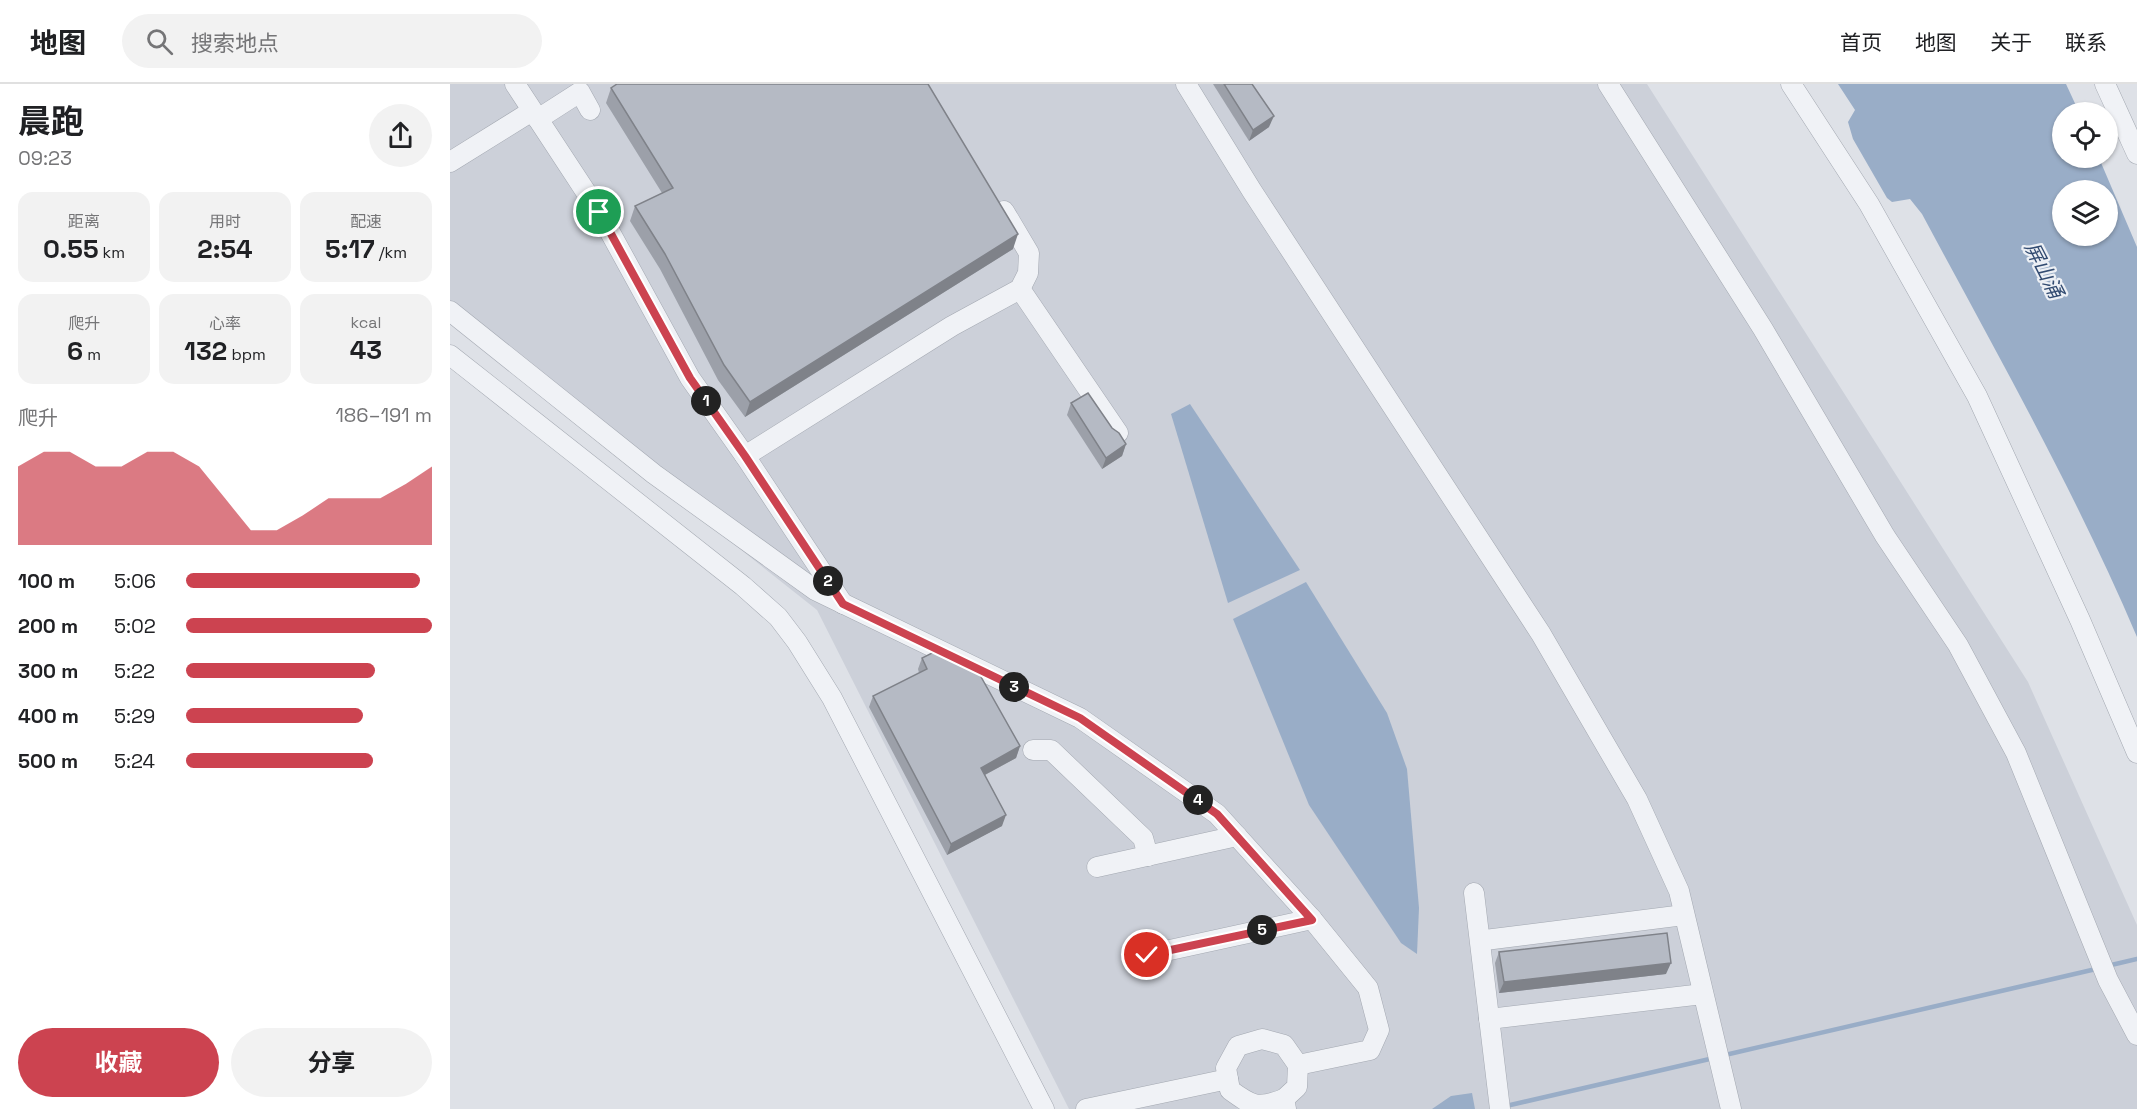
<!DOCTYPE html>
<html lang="zh">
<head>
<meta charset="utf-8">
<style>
  :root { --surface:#fff; --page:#f2f2f2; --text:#202124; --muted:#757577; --line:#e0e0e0; --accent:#cc4350 }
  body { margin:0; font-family:"Space Grotesk","Noto Sans SC",sans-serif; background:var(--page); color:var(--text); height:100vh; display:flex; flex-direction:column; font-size:22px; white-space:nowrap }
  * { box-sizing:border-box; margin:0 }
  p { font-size:20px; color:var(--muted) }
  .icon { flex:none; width:33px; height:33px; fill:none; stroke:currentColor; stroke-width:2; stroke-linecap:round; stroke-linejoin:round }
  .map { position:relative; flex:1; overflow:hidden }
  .panel { display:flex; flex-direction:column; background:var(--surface); width:450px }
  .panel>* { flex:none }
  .fabs { position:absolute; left:1602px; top:18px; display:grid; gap:12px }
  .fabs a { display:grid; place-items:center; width:66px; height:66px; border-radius:50%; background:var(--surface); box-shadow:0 2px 4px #0004; font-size:30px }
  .pin { position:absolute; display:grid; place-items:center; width:51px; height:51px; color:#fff; margin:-26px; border:3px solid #fff; border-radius:50%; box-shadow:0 2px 6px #0007 }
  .km { position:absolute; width:30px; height:30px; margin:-15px; border-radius:50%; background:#222; color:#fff; font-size:16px; line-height:30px; text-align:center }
  .round { display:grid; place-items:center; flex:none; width:63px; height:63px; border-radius:32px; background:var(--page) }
  .overview { display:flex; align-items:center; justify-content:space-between; height:102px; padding:0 18px }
  h1 { font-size:33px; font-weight:700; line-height:45px }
  .figures { display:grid; grid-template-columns:repeat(3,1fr); gap:9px; height:102px; padding:6px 18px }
  .figures div { display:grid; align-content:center; border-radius:15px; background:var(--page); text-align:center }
  .figures b { font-size:26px; font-weight:700 }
  .figures small { font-size:16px; font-weight:400 }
  .figures p { font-size:16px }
  .chart { height:168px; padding:12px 18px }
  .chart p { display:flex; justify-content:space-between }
  .chart svg { width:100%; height:108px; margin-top:6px; fill:var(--accent); opacity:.7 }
  .primary-button { display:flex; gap:12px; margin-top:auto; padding:12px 18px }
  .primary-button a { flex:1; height:69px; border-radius:36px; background:var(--accent); color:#fff; font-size:24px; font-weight:700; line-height:69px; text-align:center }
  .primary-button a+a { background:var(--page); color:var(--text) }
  ul { padding:0 18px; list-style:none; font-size:20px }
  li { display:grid; grid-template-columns:96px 72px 1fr; align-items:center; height:45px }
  li i { height:15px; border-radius:8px; background:var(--accent) }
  header { display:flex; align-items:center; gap:36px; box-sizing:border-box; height:84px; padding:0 30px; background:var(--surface); border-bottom:2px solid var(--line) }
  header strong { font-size:28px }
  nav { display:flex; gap:33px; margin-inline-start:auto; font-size:21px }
  .search { width:420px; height:54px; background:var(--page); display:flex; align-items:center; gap:15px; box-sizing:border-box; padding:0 21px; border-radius:33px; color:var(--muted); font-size:22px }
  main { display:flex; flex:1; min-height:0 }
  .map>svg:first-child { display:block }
  .built { fill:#ccd0d9 }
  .water { fill:#99adc7; fill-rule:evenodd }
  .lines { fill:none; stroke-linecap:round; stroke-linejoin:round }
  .stream { stroke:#99adc7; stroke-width:4.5 }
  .minor-casing { stroke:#a3a8b1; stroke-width:21 }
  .minor { stroke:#f0f2f6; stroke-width:20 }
  .wall { fill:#9ca0a9 }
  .shaded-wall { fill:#7f8289 }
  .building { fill:#b5bac4; stroke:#7f8289; stroke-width:1.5 }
  .route-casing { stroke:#fff; stroke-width:12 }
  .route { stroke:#cc4350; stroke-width:8 }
  .labels { text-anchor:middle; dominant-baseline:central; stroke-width:4.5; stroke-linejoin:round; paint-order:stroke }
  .water-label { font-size:20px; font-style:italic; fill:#324b71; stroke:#edf0f5 }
</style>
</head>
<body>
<header>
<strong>地图</strong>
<div class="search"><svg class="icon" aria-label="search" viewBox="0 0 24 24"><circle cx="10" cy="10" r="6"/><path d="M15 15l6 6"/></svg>搜索地点</div>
<nav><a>首页</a><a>地图</a><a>关于</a><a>联系</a></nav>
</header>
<main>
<section class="panel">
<div class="overview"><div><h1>晨跑</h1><p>09:23</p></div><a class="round"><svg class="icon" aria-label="share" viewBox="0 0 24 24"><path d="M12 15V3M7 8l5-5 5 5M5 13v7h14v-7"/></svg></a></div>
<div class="figures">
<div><p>距离</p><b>0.55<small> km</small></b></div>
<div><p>用时</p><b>2:54</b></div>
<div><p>配速</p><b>5:17<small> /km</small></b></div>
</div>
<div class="figures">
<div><p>爬升</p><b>6<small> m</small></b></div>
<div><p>心率</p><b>132<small> bpm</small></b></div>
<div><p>kcal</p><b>43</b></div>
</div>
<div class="chart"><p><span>爬升</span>186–191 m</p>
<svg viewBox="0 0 160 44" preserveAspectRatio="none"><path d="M0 44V12L10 6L20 6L30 12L40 12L50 6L60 6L70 12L80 25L90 38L100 38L110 32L120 25L130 25L140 25L150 19L160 12V44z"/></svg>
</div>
<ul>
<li><b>100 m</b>5:06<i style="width:95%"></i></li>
<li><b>200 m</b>5:02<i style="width:100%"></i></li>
<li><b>300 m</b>5:22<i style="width:77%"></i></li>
<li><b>400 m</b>5:29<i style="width:72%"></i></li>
<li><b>500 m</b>5:24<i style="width:76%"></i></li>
</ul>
<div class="primary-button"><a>收藏</a><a>分享</a></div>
</section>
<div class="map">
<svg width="1687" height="1025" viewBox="0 0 1687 1025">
  <rect width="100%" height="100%" fill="#dee1e7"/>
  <polygon class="built" points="0,0 1197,0 1578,598 1687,841 1687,1025 619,1025 367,526 0,235"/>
  <g class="water">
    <path d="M1388 0H1616L1629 28H1612V74H1649L1687 163V553C1625 407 1547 270 1472 130L1460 115 1442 118 1437 114 1403 55 1398 38 1405 26ZM1658 106V152H1612V106Z"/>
    <polygon points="740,320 850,486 778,519 721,330"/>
    <polygon points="856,498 937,629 957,685 969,824 967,870 951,859 859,721 783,535"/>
    <polygon points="1022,1009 1025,1025 982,1025 1001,1012"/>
  </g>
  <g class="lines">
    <g class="stream">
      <polyline points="1657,882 1687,875"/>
      <polyline points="1275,971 1646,885"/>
      <polyline points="1056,1022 1264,974"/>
    </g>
    <defs>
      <g id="minor">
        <polyline points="65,0 149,128 240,294 295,372 393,520"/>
        <polyline points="736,0 802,107 1091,550 1187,715 1229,807 1281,1025"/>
        <polyline points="1158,0 1313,245 1435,452 1508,561 1566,669 1658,896 1687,951"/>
        <polyline points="1341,0 1419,120 1527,312 1630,536 1687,669"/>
        <polyline points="1655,0 1687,70"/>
        <polyline points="88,35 130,8 140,26"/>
        <polyline points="0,78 82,27"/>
        <polyline points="570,205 668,349"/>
        <polyline points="0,227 204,390 365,506 630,634 767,730 862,835 918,904 929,946 920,966 848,981 847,1003 834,1015 836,1025"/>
        <polyline points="0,271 293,502 328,533 347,558 382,614 594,1025"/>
        <polyline points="295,372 502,242 570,205 578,189 579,169 554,127"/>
        <polyline points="583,666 601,666 693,754 698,772"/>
        <polyline points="647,783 787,752"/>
        <polyline points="1024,809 1050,1025"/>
        <polyline points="1035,856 1234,831"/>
        <polyline points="697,871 862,835"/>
        <polyline points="1039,935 1253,910"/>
        <path d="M834 1015C807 1025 802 1022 780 1006L776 984 788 962 812 955 834 961 848 981"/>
        <polyline points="636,1025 778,995"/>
      </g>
    </defs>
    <use href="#minor" class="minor-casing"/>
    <use href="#minor" class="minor"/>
  </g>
  <g class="wall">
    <polygon points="763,0 802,0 819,43 799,57"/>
    <polygon points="161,4 563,165 295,333 268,296 210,185 180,137 185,122 212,109 156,19"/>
    <polygon points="621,319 662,344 676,360 672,372 652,385 617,331"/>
    <polygon points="472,574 570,662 566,674 535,691 552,742 497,771 419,623 423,612 469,589 468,585"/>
    <polygon points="1049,868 1216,890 1049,909 1045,879"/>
  </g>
  <g class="shaded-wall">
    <polygon points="824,32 819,43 799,57 803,46"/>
    <polygon points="568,150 563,165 295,333 300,318"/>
    <polygon points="676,360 672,372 652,385 656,374"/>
    <polygon points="570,662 566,674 527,695 531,684"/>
    <polygon points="556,731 552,742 497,771 501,760"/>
    <polygon points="1221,879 1216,890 1049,909 1054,898"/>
  </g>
  <g class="building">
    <polygon points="167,0 478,0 568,150 300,318 274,281 215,170 185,122 223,104 161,4"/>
    <polygon points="774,0 802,0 824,32 803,46"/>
    <polygon points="638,309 662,344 669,349 676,360 656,374 621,319"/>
    <polygon points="484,568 509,576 526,584 570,662 531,684 556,731 501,760 423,612 477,585 472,574"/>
    <polygon points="1217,849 1221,879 1054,898 1049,868"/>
  </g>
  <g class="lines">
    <defs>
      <polyline id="route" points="149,128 240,294 295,372 393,520 630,634 767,730 862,836 697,871"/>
    </defs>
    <use href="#route" class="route-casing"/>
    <use href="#route" class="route"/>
  </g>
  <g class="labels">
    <g class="water-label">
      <text transform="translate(1594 186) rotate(63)">屏山涌</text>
    </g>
  </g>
</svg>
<div class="fabs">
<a><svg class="icon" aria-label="locate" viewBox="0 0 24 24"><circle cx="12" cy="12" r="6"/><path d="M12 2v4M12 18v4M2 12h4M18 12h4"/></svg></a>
<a><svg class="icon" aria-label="layers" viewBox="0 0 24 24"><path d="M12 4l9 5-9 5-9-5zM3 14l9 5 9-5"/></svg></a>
</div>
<div class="pin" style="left:149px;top:128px;background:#1e9e55"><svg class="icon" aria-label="arrive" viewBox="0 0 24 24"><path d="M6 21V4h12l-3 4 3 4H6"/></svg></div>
<div class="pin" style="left:697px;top:871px;background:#d93025"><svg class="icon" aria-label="check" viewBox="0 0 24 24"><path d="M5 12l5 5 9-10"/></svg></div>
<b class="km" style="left:256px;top:317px">1</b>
<b class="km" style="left:378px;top:497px">2</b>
<b class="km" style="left:564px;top:603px">3</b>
<b class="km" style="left:748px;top:716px">4</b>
<b class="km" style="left:812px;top:846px">5</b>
</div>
</main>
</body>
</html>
